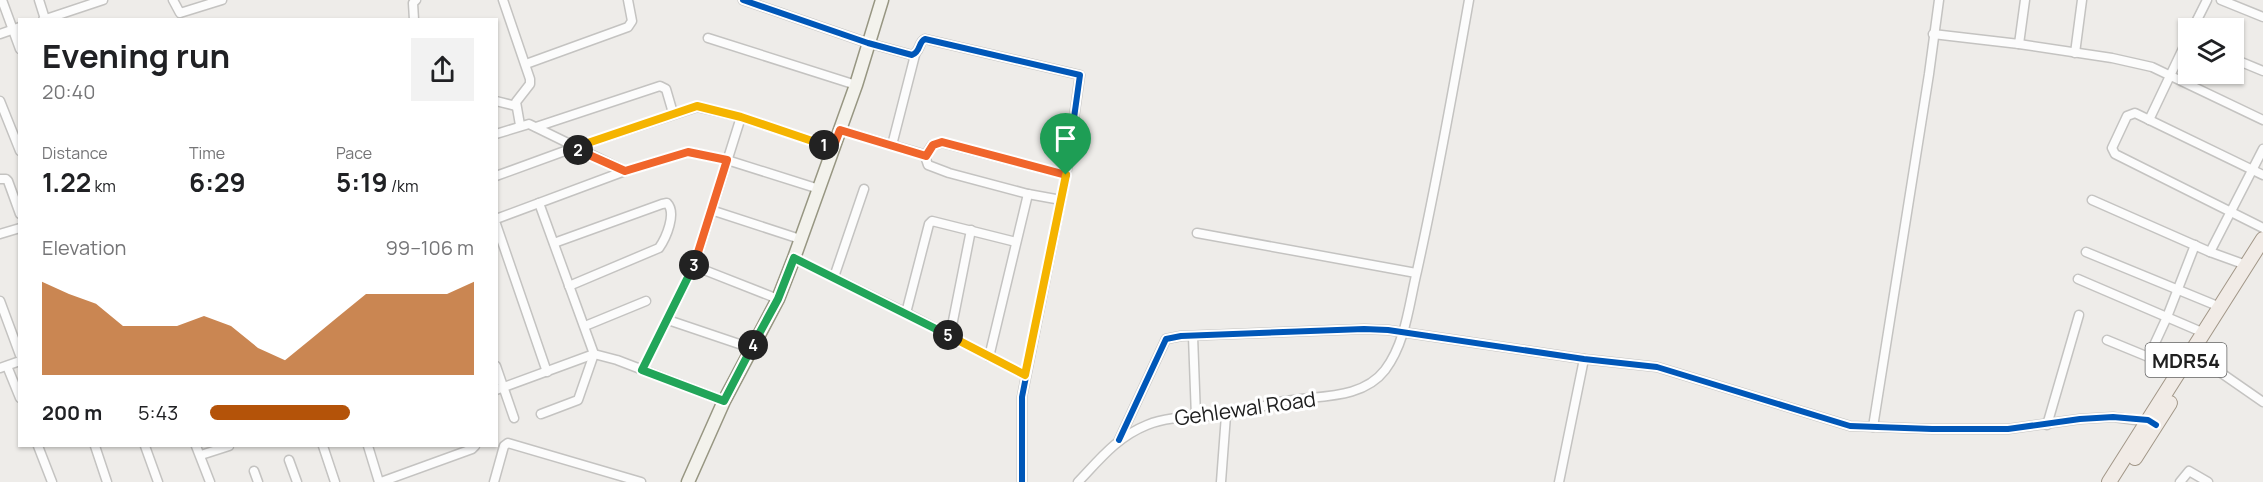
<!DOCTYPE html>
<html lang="en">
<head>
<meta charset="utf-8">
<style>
  :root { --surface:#fff; --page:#f2f2f2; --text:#202124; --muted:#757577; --accent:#b45309 }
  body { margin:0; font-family:Manrope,sans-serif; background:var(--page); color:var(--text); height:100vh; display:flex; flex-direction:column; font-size:22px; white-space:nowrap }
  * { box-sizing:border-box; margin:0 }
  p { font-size:20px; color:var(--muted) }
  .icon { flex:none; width:33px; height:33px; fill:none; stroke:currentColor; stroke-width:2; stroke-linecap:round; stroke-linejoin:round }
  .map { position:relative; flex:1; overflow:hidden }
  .sheet { position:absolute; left:18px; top:18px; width:480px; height:429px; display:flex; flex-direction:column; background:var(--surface); border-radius:0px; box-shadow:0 2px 4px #0004 }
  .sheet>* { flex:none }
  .buttons { position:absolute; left:2178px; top:18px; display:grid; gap:12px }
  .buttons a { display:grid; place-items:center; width:66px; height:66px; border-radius:0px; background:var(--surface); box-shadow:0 2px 4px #0004; font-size:30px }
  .pin { position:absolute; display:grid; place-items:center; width:51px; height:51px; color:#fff; margin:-62px -26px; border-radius:50% 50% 50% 0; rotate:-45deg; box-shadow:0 0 6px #0007 }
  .pin .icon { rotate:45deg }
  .km { position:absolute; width:30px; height:30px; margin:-15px; border-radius:50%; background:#222; color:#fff; font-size:16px; line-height:30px; text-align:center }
  .round { display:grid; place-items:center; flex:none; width:63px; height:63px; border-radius:0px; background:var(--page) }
  .headline { display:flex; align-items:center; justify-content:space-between; height:102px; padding:0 24px }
  h1 { font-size:33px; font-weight:700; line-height:45px }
  .figures { display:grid; grid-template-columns:repeat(3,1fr); gap:9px; height:102px; padding:6px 24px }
  .figures div { display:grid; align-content:center }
  .figures b { font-size:26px; font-weight:700 }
  .figures small { font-size:16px; font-weight:400 }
  .figures p { font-size:16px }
  .chart { height:168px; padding:12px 24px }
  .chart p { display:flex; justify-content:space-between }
  .chart svg { width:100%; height:108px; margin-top:6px; fill:var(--accent); opacity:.7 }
  ul { padding:0 24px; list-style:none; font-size:20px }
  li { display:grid; grid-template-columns:96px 72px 1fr; align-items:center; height:45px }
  li i { height:15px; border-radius:8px; background:var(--accent) }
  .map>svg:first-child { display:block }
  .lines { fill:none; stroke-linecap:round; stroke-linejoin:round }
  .street-casing { stroke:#c4c3c1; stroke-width:11 }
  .secondary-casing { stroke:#979682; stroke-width:15 }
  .primary-casing { stroke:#a29788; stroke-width:16 }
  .street { stroke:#fcfcfc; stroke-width:8 }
  .secondary { stroke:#f3f2ec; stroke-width:12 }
  .primary { stroke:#f1ebe6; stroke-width:14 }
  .cycleway-casing { stroke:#fff; stroke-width:10 }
  .cycleway { stroke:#0057b8; stroke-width:6 }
  .split-1-casing { stroke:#fff; stroke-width:12 }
  .split-2-casing { stroke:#fff; stroke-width:12 }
  .split-3-casing { stroke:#fff; stroke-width:12 }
  .split-4-casing { stroke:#fff; stroke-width:12 }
  .split-5-casing { stroke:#fff; stroke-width:12 }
  .split-6-casing { stroke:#fff; stroke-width:12 }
  .split-1 { stroke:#f0652b; stroke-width:8 }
  .split-2 { stroke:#f5b400; stroke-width:8 }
  .split-3 { stroke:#f0652b; stroke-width:8 }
  .split-4 { stroke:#22a559; stroke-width:8 }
  .split-5 { stroke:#22a559; stroke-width:8 }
  .split-6 { stroke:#f5b400; stroke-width:8 }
  .labels { text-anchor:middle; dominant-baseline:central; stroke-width:6; stroke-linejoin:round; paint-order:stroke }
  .shield { fill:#fff; stroke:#636363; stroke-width:1.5 }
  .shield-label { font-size:20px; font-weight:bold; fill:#202020 }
  .street-label { font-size:21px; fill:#202020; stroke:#fff }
</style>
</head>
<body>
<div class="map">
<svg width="2263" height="482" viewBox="0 0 2263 482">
  <rect width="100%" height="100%" fill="#eeece9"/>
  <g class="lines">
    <defs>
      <g id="street">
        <polyline points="2,0 20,49"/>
        <polyline points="39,0 45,19"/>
        <polyline points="173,0 180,13 222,0"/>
        <polyline points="503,0 530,79 530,84 516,102 520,125"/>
        <path d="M743 0 868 43 912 55C921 52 918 42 925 39L1080 75 1066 175 1022 397V482"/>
        <polyline points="2221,0 2263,17"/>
        <polyline points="43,20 103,0"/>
        <polyline points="414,20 413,3 416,0"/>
        <polyline points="2193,28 2207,0"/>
        <polyline points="0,34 20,27"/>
        <polyline points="1933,34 2019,44 2025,0"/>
        <polyline points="708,38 856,85"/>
        <polyline points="2019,44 2112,58 2152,67 2263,120"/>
        <polyline points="2075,53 2082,0"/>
        <polyline points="2234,59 2263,71"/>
        <polyline points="526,64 628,27 632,21 628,0"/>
        <polyline points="0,101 20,151"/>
        <polyline points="496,101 516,106"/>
        <polyline points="2149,120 2188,38"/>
        <polyline points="536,127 660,86 666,89 673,113"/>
        <polyline points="840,130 923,154 925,156 928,165 949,173 1028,194 1061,200"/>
        <polyline points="496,134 529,124 625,171"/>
        <polyline points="892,145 915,55"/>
        <polyline points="925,156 932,145 943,143 1066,175"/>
        <polyline points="2263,175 2135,113 2127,116 2112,148 2115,154 2263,228"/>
        <polyline points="496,176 573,148 697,107 741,117 833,148"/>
        <polyline points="0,179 6,179 8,181 20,214"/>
        <polyline points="2092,200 2210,252 2246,265"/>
        <polyline points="539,203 594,354 578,400 541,414"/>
        <polyline points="711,210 800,239"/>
        <polyline points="496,219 625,171 688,152 727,160 819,189"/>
        <polyline points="496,224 547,372"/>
        <polyline points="1197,233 1416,273"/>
        <polyline points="0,234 20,228"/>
        <path d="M554 243 662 204 667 203C677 213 666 238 659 248L569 286"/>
        <polyline points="2086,252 2220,307"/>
        <polyline points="2210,252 2263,149"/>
        <polyline points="794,258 906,313 1025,375"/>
        <polyline points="694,266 778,299"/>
        <polyline points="834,277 864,189"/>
        <polyline points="2078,279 2204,333"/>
        <polyline points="0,301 20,355"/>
        <polyline points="906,313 929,224 932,221 1016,242"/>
        <polyline points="668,320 751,348"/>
        <polyline points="585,326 646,301"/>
        <polyline points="950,336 971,230"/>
        <polyline points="1193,336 1196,417"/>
        <polyline points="2107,340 2180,370"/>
        <polyline points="2191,352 2263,402"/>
        <polyline points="2149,356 2167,317 2195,245"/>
        <polyline points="989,357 1028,194"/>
        <polyline points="7,366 20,398"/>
        <polyline points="496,366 514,418"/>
        <polyline points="0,368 20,361"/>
        <polyline points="642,370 694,266 741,117"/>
        <polyline points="496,390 594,354 617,360 724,401"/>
        <polyline points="2047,425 2079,315"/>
        <polyline points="1873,427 1929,74 1939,0"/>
        <polyline points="1119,440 1166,339 1181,336 1364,329 1388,330 1584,359 1657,367 1850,426 1932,429 2008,429 2080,419 2113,417 2151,422"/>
        <polyline points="38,446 52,482"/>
        <polyline points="95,446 107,482"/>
        <polyline points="145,446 158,482"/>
        <polyline points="196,446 210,482"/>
        <polyline points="323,446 335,482"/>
        <polyline points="368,446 379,482"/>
        <polyline points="201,455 229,446"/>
        <polyline points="289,460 297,482"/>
        <polyline points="254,471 258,482"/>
        <polyline points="381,482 472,449 475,446"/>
        <polyline points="494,482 504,446 508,443 641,482"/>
        <path d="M1078 482C1100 459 1117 437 1147 425 1171 415 1197 418 1223 415 1243 413 1264 405 1285 401 1318 395 1362 400 1385 370 1406 342 1409 304 1417 271 1437 181 1453 91 1469 0"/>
        <polyline points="1221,482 1226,415"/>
        <polyline points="1559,482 1584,359"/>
        <polyline points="2180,482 2189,471 2208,482"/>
      </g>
      <polyline id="secondary" points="688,482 724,401 778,299 794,258 856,85 882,0"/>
      <g id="primary">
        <polyline points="2135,458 2170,403"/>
        <polyline points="2109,482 2263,239"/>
      </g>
    </defs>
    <use href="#street" class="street-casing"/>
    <use href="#secondary" class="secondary-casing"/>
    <use href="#primary" class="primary-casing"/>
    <use href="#street" class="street"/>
    <use href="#secondary" class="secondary"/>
    <use href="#primary" class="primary"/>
    <defs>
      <g id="cycleway">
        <path d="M743 0 868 43 912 55C921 52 918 42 925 39L1080 75 1066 175 1022 397V482"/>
        <polyline points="1119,440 1166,339 1181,336 1364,329 1388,330 1584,359 1657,367 1850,426 1932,429 2008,429 2080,419 2113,417 2148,420 2156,425"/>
      </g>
    </defs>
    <use href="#cycleway" class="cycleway-casing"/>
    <use href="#cycleway" class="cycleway"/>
  </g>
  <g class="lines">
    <defs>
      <polyline id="split-1" points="824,145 833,148 840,130 926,156 933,145 942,142 1066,175"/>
      <polyline id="split-2" points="578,150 573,148 697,106 741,117 824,145"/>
      <polyline id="split-3" points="578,150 625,171 688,152 727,160 694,265"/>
      <polyline id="split-4" points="694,265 642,370 724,401 753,345"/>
      <polyline id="split-5" points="753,345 778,299 794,258 948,335"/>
      <polyline id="split-6" points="948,335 1025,375 1066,175"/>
    </defs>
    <use href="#split-1" class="split-1-casing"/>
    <use href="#split-2" class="split-2-casing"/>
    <use href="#split-3" class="split-3-casing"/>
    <use href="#split-4" class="split-4-casing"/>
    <use href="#split-5" class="split-5-casing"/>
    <use href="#split-6" class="split-6-casing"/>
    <use href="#split-1" class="split-1"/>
    <use href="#split-2" class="split-2"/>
    <use href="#split-3" class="split-3"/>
    <use href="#split-4" class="split-4"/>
    <use href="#split-5" class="split-5"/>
    <use href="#split-6" class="split-6"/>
  </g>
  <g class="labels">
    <rect class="shield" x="2145.5" y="343" width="81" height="34" rx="4.5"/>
    <g class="shield-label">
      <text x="2186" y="360">MDR54</text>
    </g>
    <g class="street-label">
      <text transform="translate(1245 408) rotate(-8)">Gehlewal Road</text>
    </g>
  </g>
</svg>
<div class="buttons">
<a><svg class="icon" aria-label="layers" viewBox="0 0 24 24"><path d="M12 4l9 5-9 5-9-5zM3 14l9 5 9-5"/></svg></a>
</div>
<div class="pin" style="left:1066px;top:175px;background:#1e9e55"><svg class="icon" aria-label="arrive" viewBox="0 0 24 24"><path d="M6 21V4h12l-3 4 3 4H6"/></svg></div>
<b class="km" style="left:824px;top:145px">1</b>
<b class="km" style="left:578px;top:150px">2</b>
<b class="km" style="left:694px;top:265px">3</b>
<b class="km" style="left:753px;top:345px">4</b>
<b class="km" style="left:948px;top:335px">5</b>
<section class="sheet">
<div class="headline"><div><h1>Evening run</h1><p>20:40</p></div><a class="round"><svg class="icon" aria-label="share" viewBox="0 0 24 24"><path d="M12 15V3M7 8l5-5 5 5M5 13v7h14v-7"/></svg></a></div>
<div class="figures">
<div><p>Distance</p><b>1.22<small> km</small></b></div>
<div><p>Time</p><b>6:29</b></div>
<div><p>Pace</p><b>5:19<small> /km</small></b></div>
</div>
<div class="chart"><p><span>Elevation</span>99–106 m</p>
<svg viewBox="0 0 160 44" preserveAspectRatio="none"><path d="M0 44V6L10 11L20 15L30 24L40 24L50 24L60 20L70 24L80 33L90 38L100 29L110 20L120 11L130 11L140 11L150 11L160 6V44z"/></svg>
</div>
<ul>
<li><b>200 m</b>5:43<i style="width:53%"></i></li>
</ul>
</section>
</div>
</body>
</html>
